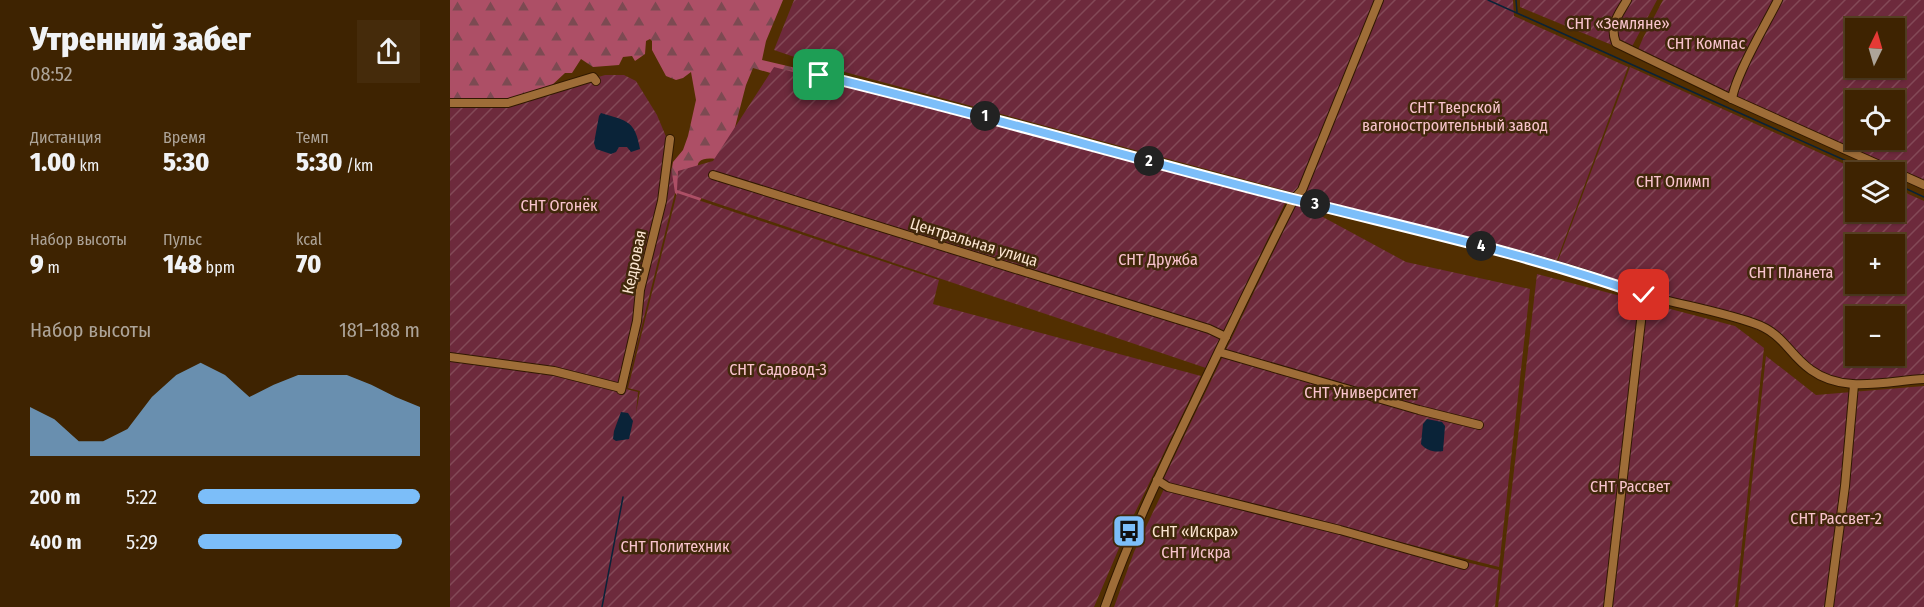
<!DOCTYPE html>
<html lang="ru">
<head>
<meta charset="utf-8">
<style>
  :root { --surface:#3e2301; --page:#452b0b; --text:#f1f3f6; --muted:#ada499; --line:#574023; --accent:#7cbef9 }
  body { margin:0; font-family:"Fira Sans Condensed",sans-serif; background:var(--page); color:var(--text); height:100vh; display:flex; flex-direction:column; font-size:22px; white-space:nowrap }
  * { box-sizing:border-box; margin:0 }
  p { font-size:20px; color:var(--muted) }
  .icon { flex:none; width:33px; height:33px; fill:none; stroke:currentColor; stroke-width:2; stroke-linecap:round; stroke-linejoin:round }
  .map { position:relative; flex:1; overflow:hidden }
  .details { display:flex; flex-direction:column; background:var(--surface); width:450px }
  .details>* { flex:none }
  .needle { width:39px; rotate:5deg }
  .tools { position:absolute; left:1395px; top:18px; display:grid; gap:12px }
  .tools a { display:grid; place-items:center; width:60px; height:60px; border-radius:0px; background:var(--surface); box-shadow:0 2px 4px #0004,0 0 0 2px var(--line); font-size:30px }
  .pin { position:absolute; display:grid; place-items:center; width:51px; height:51px; color:#fff; margin:-26px; border-radius:12px; box-shadow:0 3px 9px #0006 }
  .km { position:absolute; width:30px; height:30px; margin:-15px; border-radius:50%; background:#222; color:#fff; font-size:16px; line-height:30px; text-align:center }
  .round { display:grid; place-items:center; flex:none; width:63px; height:63px; border-radius:0px; background:var(--page) }
  .headline { display:flex; align-items:center; justify-content:space-between; height:102px; padding:0 30px }
  h1 { font-size:33px; font-weight:800; line-height:45px }
  .stats { display:grid; grid-template-columns:repeat(3,1fr); gap:9px; height:102px; padding:6px 30px }
  .stats div { display:grid; align-content:center }
  .stats b { font-size:26px; font-weight:800 }
  .stats small { font-size:16px; font-weight:400 }
  .stats p { font-size:16px }
  .chart { height:168px; padding:12px 30px }
  .chart p { display:flex; justify-content:space-between }
  .chart svg { width:100%; height:108px; margin-top:6px; fill:var(--accent); opacity:.7 }
  ul { padding:0 30px; list-style:none; font-size:20px }
  li { display:grid; grid-template-columns:96px 72px 1fr; align-items:center; height:45px }
  li i { height:15px; border-radius:8px; background:var(--accent) }
  main { display:flex; flex:1; min-height:0 }
  .map>svg:first-child { display:block }
  .forest { fill:url(#forest-firs) }
  .garden { fill:url(#garden-furrows); fill-rule:evenodd }
  .water { fill:#0a2338 }
  .lines { fill:none; stroke-linecap:round; stroke-linejoin:round }
  .stream { stroke:#0a2338; stroke-width:1.5 }
  .minor-casing { stroke:#311900; stroke-width:10 }
  .minor { stroke:#9e6d38; stroke-width:8 }
  .route-casing { stroke:#fff; stroke-width:12 }
  .route { stroke:#7cbef9; stroke-width:8 }
  .labels { text-anchor:middle; dominant-baseline:central; stroke-width:5; stroke-linejoin:round; paint-order:stroke }
  .park-label { font-size:16px; fill:#f9c4ce; stroke:#41280b }
  .street-label { font-size:16px; fill:#fbe5d0; stroke:#41280b }
  .poi-label { font-size:16px; fill:#fbe5d0; stroke:#41280b; text-anchor:start }
</style>
</head>
<body>
<main>
<section class="details">
<div class="headline"><div><h1>Утренний забег</h1><p>08:52</p></div><a class="round"><svg class="icon" aria-label="share" viewBox="0 0 24 24"><path d="M12 15V3M7 8l5-5 5 5M5 13v7h14v-7"/></svg></a></div>
<div class="stats">
<div><p>Дистанция</p><b>1.00<small> km</small></b></div>
<div><p>Время</p><b>5:30</b></div>
<div><p>Темп</p><b>5:30<small> /km</small></b></div>
</div>
<div class="stats">
<div><p>Набор высоты</p><b>9<small> m</small></b></div>
<div><p>Пульс</p><b>148<small> bpm</small></b></div>
<div><p>kcal</p><b>70</b></div>
</div>
<div class="chart"><p><span>Набор высоты</span>181–188 m</p>
<svg viewBox="0 0 160 44" preserveAspectRatio="none"><path d="M0 44V24L10 29L20 38L30 38L40 33L50 20L60 11L70 6L80 11L90 20L100 15L110 11L120 11L130 11L140 15L150 20L160 24V44z"/></svg>
</div>
<ul>
<li><b>200 m</b>5:22<i style="width:100%"></i></li>
<li><b>400 m</b>5:29<i style="width:92%"></i></li>
</ul>
</section>
<div class="map">
<svg width="1474" height="607" viewBox="0 0 1474 607">
  <defs>
    <pattern id="forest-firs" width="22" height="20" patternUnits="userSpaceOnUse" patternTransform="scale(1.5)"><rect width="22" height="20" fill="#ad4f66"/><path d="M5 1l3.5 6h-7zM16 11l3.5 6h-7z" fill="#7c4a52"/></pattern>
    <pattern id="garden-furrows" width="10" height="10" patternUnits="userSpaceOnUse" patternTransform="scale(1.5)"><rect width="10" height="10" fill="#6d2a3c"/><path d="M-1 1l2-2M0 10L10 0M9 11l2-2" fill="none" stroke="#834957"/></pattern>
  </defs>
  <rect width="100%" height="100%" fill="#522f01"/>
  <path class="forest" d="M0 0H333L316 41 312 60 346 68 345 80 303 68 296 85 284 131 266 159C233 155 255 180 252 196 251 200 249 202 247 205L229 198 219 185 223 162 233 150 238 136 246 100 241 72 233 78 226 80 216 76 202 50V41L200 39 196 41 195 54 185 61 182 56 173 57 169 65 143 67 131 59 122 73H115L101 86 61 98 0 99Z"/>
  <g class="garden">
    <polygon points="344,0 1063,0 1064,16 1178,67 1106,263 365,64 324,50"/>
    <polygon points="1070,0 1207,0 1179,52 1070,7"/>
    <polygon points="1213,0 1326,0 1276,99 1185,57 1193,38"/>
    <path d="M1330 0H1474V186L1280 100ZM1406 28H1444V68H1406ZM1406 100H1444V140H1406Z"/>
    <polygon points="324,67 836,201 756,368 227,190 228,171 263,161"/>
    <path d="M1180 67 1412 172H1406V212H1444L1445 188 1474 201V382L1407 388 1383 385 1358 373 1322 336 1289 322 1196 297 1105 269ZM1406 244H1444V284H1406ZM1406 316H1444V356H1406Z"/>
    <polygon points="155,75 174,75 186,81 207,115 217,139 225,193 176,389 188,392 186,413 190,391 178,388 227,193 489,280 483,304 751,376 678,527 644,607 0,607 0,105 54,106"/>
    <polygon points="847,203 956,262 1080,289 1049,567 712,482"/>
    <polygon points="1087,274 1285,326 1314,348 1285,607 1048,607"/>
    <polygon points="1316,356 1366,395 1474,386 1474,607 1288,607"/>
    <polygon points="714,489 1049,570 1045,607 664,607 684,552"/>
  </g>
  <g class="water">
    <path d="M151 113C178 121 185 121 190 149L181 152 177 147H169L166 152 161 154 146 149 144 143 149 116Z"/>
    <polygon points="171,412 178,413 183,421 179,439 166,441 163,439 164,431"/>
    <path d="M977 419 992 422 995 426 993 451C984 453 976 450 971 444L973 424Z"/>
  </g>
  <g class="lines">
    <g class="stream">
      <polyline points="1038,0 1421,172"/>
      <polyline points="1066,0 1067,12"/>
      <polyline points="1444,183 1474,197"/>
      <polyline points="152,607 173,497"/>
    </g>
    <defs>
      <g id="minor">
        <path d="M1177 0C1168 16 1159 25 1166 43L1282 99 1474 185"/>
        <path d="M369 75C527 113 684 159 842 199 942 224 1043 245 1141 276 1160 282 1177 290 1196 295 1231 305 1268 311 1303 323 1334 333 1338 354 1361 370 1394 394 1436 381 1474 379"/>
        <path d="M1282 99C1286 74 1316 24 1328 0"/>
        <polyline points="0,103 58,103 143,77 146,81"/>
        <polyline points="263,175 759,329 776,337"/>
        <polyline points="769,352 969,410 1029,425"/>
        <polyline points="0,357 104,371 171,388 171,390 187,321 190,290 212,201 220,139"/>
        <polyline points="707,480 718,487 890,530 1014,565"/>
        <path d="M655 607C680 536 712 469 745 401 777 334 810 266 844 199L852 190 929 0"/>
        <polyline points="1158,607 1194,295"/>
        <polyline points="1379,607 1395,486 1404,385"/>
      </g>
    </defs>
    <use href="#minor" class="minor-casing"/>
    <use href="#minor" class="minor"/>
  </g>
  <g class="lines">
    <defs>
      <path id="route" d="M369 75C528 113 685 159 843 199 961 229 1079 254 1194 295"/>
    </defs>
    <use href="#route" class="route-casing"/>
    <use href="#route" class="route"/>
  </g>
  <defs>
    <symbol id="bus-square" viewBox="-11 -11 22 22"><rect x="-9" y="-9" width="18" height="18" rx="4" fill="#7cbef9" stroke="#41280b"/><path d="M-5-6H5V4H4V6H2V4H-2V6H-4V4H-5ZM-3.5-4V0h7V-4ZM-3.5 1.2v1.5H-2V1.2ZM2 1.2v1.5H3.5V1.2Z" fill="#111"/></symbol>
  </defs>
  <g fill-rule="evenodd">
    <use href="#bus-square" x="660" y="512" width="38" height="38"/>
  </g>
  <g class="labels">
    <g class="park-label">
      <text x="1168" y="23">СНТ «Земляне»</text>
      <text x="1256" y="43">СНТ Компас</text>
      <text x="1005" y="107">СНТ Тверской<tspan x="1005" dy="18">вагоностроительный завод</tspan></text>
      <text x="1223" y="181">СНТ Олимп</text>
      <text x="109" y="205">СНТ Огонёк</text>
      <text x="708" y="259">СНТ Дружба</text>
      <text x="1341" y="272">СНТ Планета</text>
      <text x="328" y="369">СНТ Садовод-3</text>
      <text x="911" y="392">СНТ Университет</text>
      <text x="1180" y="486">СНТ Рассвет</text>
      <text x="1386" y="518">СНТ Рассвет-2</text>
      <text x="225" y="546">СНТ Политехник</text>
      <text x="746" y="552">СНТ Искра</text>
    </g>
    <g class="street-label">
      <text transform="translate(524 242) rotate(17)">Центральная улица</text>
      <text transform="translate(184 262) rotate(-78)">Кедровая</text>
    </g>
    <g class="poi-label">
      <text x="702" y="531">СНТ «Искра»</text>
    </g>
  </g>
</svg>
<div class="tools">
<a><svg class="needle" viewBox="-14 -14 28 28"><path d="M0-13l5 13h-10z" fill="#e53935"/><path d="M0 13l5-13h-10z" fill="#ada499"/></svg></a>
<a><svg class="icon" aria-label="locate" viewBox="0 0 24 24"><circle cx="12" cy="12" r="6"/><path d="M12 2v4M12 18v4M2 12h4M18 12h4"/></svg></a>
<a><svg class="icon" aria-label="layers" viewBox="0 0 24 24"><path d="M12 4l9 5-9 5-9-5zM3 14l9 5 9-5"/></svg></a>
<a>+</a>
<a>−</a>
</div>
<div class="pin" style="left:369px;top:75px;background:#1e9e55"><svg class="icon" aria-label="arrive" viewBox="0 0 24 24"><path d="M6 21V4h12l-3 4 3 4H6"/></svg></div>
<div class="pin" style="left:1194px;top:295px;background:#d93025"><svg class="icon" aria-label="check" viewBox="0 0 24 24"><path d="M5 12l5 5 9-10"/></svg></div>
<b class="km" style="left:535px;top:116px">1</b>
<b class="km" style="left:699px;top:161px">2</b>
<b class="km" style="left:865px;top:204px">3</b>
<b class="km" style="left:1031px;top:246px">4</b>
</div>
</main>
</body>
</html>
